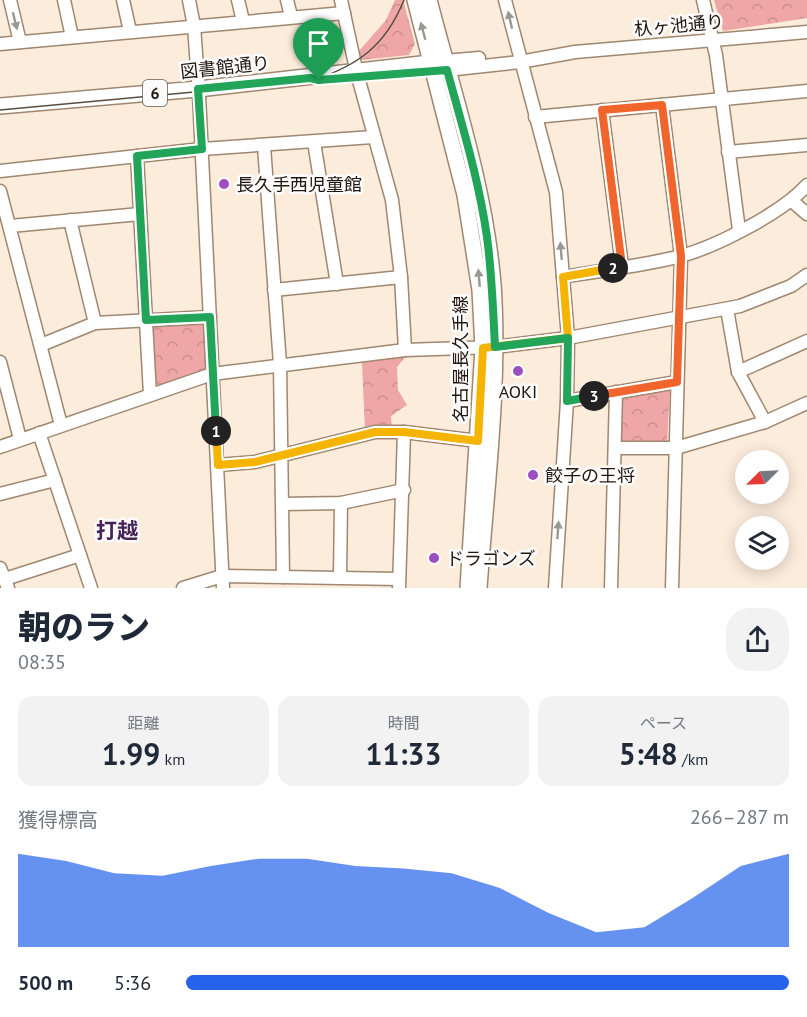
<!DOCTYPE html>
<html lang="ja">
<head>
<meta charset="utf-8">
<style>
  :root { --surface:#fff; --page:#f2f2f3; --text:#1f2937; --muted:#747a83; --accent:#2563eb }
  body { margin:0; font-family:"PT Sans","Noto Sans JP",sans-serif; background:var(--page); color:var(--text); height:100vh; display:flex; flex-direction:column; font-size:22px; white-space:nowrap }
  * { box-sizing:border-box; margin:0 }
  p { font-size:20px; color:var(--muted) }
  .icon { flex:none; width:33px; height:33px; fill:none; stroke:currentColor; stroke-width:2; stroke-linecap:round; stroke-linejoin:round }
  .map { position:relative; height:588px; overflow:hidden }
  .sheet { display:flex; flex-direction:column; background:var(--surface); flex:1 }
  .sheet>* { flex:none }
  .needle { width:39px; rotate:246deg }
  .controls { position:absolute; left:735px; top:450px; display:grid; gap:12px }
  .controls a { display:grid; place-items:center; width:54px; height:54px; border-radius:50%; background:var(--surface); box-shadow:0 3px 15px #0003; font-size:30px }
  .pin { position:absolute; display:grid; place-items:center; width:51px; height:51px; color:#fff; margin:-62px -26px; border-radius:50% 50% 50% 0; rotate:-45deg; box-shadow:0 0 6px #0007 }
  .pin .icon { rotate:45deg }
  .km { position:absolute; width:30px; height:30px; margin:-15px; border-radius:50%; background:#222; color:#fff; font-size:16px; line-height:30px; text-align:center }
  .round { display:grid; place-items:center; flex:none; width:63px; height:63px; border-radius:24px; background:var(--page) }
  .overview { display:flex; align-items:center; justify-content:space-between; height:102px; padding:0 18px }
  h1 { font-size:33px; font-weight:800; line-height:45px }
  .metrics { display:grid; grid-template-columns:repeat(3,1fr); gap:9px; height:102px; padding:6px 18px }
  .metrics div { display:grid; align-content:center; border-radius:15px; background:var(--page); text-align:center }
  .metrics b { font-size:30px; font-weight:800 }
  .metrics small { font-size:16px; font-weight:400 }
  .metrics p { font-size:16px }
  .chart { height:168px; padding:12px 18px }
  .chart p { display:flex; justify-content:space-between }
  .chart svg { width:100%; height:108px; margin-top:6px; fill:var(--accent); opacity:.7 }
  ul { padding:0 18px; list-style:none; font-size:20px }
  li { display:grid; grid-template-columns:96px 72px 1fr; align-items:center; height:45px }
  li i { height:15px; border-radius:8px; background:var(--accent) }
  .map>svg:first-child { display:block }
  .park { fill:url(#park-crowns) }
  .lines { fill:none; stroke-linecap:round; stroke-linejoin:round }
  .minor-casing { stroke:#a0876f; stroke-width:15 }
  .major-casing { stroke:#a0876f; stroke-width:18 }
  .minor { stroke:#fff; stroke-width:12 }
  .major { stroke:#fff; stroke-width:15 }
  .tram { stroke:#584d42; stroke-width:1.5 }
  .oneway { fill:#9b9793 }
  .split-1-casing { stroke:#fff; stroke-width:12 }
  .split-2-casing { stroke:#fff; stroke-width:12 }
  .split-3-casing { stroke:#fff; stroke-width:12 }
  .split-4-casing { stroke:#fff; stroke-width:12 }
  .split-1 { stroke:#22a559; stroke-width:8 }
  .split-2 { stroke:#f5b400; stroke-width:8 }
  .split-3 { stroke:#f0652b; stroke-width:8 }
  .split-4 { stroke:#22a559; stroke-width:8 }
  .poi-dot { fill:#9b4fc0; stroke:#fcfcfc; stroke-width:2 }
  .labels { text-anchor:middle; dominant-baseline:central; stroke-width:5; stroke-linejoin:round; paint-order:stroke }
  .shield { fill:#fcfcfc; stroke:#635c55; stroke-width:1.5 }
  .shield-label { font-size:16px; font-weight:bold; fill:#21170e }
  .street-label { font-size:18px; fill:#21170e; stroke:#fcfcfc }
  .poi-label { font-size:18px; fill:#21170e; stroke:#fcfcfc; text-anchor:start }
  .quarter-label { font-size:21px; font-weight:bold; fill:#472259; stroke:#fcfcfc }
</style>
</head>
<body>
<div class="map">
<svg width="807" height="588" viewBox="0 0 807 588">
  <defs>
    <pattern id="park-crowns" width="20" height="18" patternUnits="userSpaceOnUse" patternTransform="scale(1.5)"><rect width="20" height="18" fill="#eea7a6"/><path d="M2 6a3 3 0 1 1 6 0M12 15a3 3 0 1 1 6 0" fill="none" stroke="#cc8f8e"/></pattern>
  </defs>
  <rect width="100%" height="100%" fill="#fcecdc"/>
  <g class="park">
    <polygon points="395,0 403,0 415,44 409,55 361,60 359,51 386,20"/>
    <polygon points="714,0 807,0 807,18 723,31"/>
    <polygon points="207,318 209,371 153,391 148,323"/>
    <polygon points="407,355 397,367 398,390 407,405 391,416 392,430 365,432 362,362"/>
    <polygon points="670,388 667,444 617,445 619,397"/>
  </g>
  <g class="lines">
    <defs>
      <g id="minor">
        <polyline points="10,0 20,42"/>
        <polyline points="64,0 72,37"/>
        <polyline points="123,0 130,31"/>
        <polyline points="189,0 194,26 199,95 223,588"/>
        <polyline points="238,0 243,21"/>
        <polyline points="287,0 291,16"/>
        <polyline points="341,0 356,69"/>
        <polyline points="505,0 556,192 563,277 568,338 567,401 555,588"/>
        <polyline points="703,0 716,55 739,230"/>
        <polyline points="0,44 344,13"/>
        <polyline points="445,61 479,58"/>
        <polyline points="447,70 520,62 575,52 807,32"/>
        <polyline points="358,77 392,200 401,277 405,350"/>
        <polyline points="662,105 681,256 672,588"/>
        <polyline points="602,110 622,266"/>
        <polyline points="535,117 807,91"/>
        <polyline points="314,142 337,284"/>
        <polyline points="264,146 280,364 283,577"/>
        <polyline points="728,152 807,145"/>
        <polyline points="137,156 150,395"/>
        <polyline points="0,171 202,149 373,137"/>
        <polyline points="0,191 61,425"/>
        <polyline points="792,201 807,214"/>
        <polyline points="70,220 95,323"/>
        <polyline points="10,226 140,214"/>
        <path d="M563 277C602 270 643 266 681 256 717 246 782 213 807 185"/>
        <polyline points="274,290 401,277"/>
        <polyline points="727,309 738,372 765,422"/>
        <polyline points="41,345 95,323 210,317"/>
        <polyline points="0,362 20,439"/>
        <polyline points="738,372 807,341"/>
        <polyline points="567,401 677,382"/>
        <polyline points="39,433 91,588"/>
        <polyline points="0,447 212,374 405,350 495,347 568,338 740,306 791,286 807,275"/>
        <polyline points="615,448 676,448 765,422 807,403"/>
        <polyline points="218,465 255,462 375,432 404,432 478,441"/>
        <polyline points="0,494 55,480"/>
        <polyline points="283,504 341,503 404,490"/>
        <polyline points="0,568 8,588"/>
        <polyline points="340,577 341,503"/>
        <polyline points="5,579 80,555"/>
        <polyline points="183,588 222,576 399,579"/>
        <polyline points="399,588 404,432"/>
        <polyline points="611,588 616,392"/>
      </g>
      <g id="major">
        <polyline points="415,0 465,195 480,290 483,348 468,588"/>
        <path d="M429 0C453 93 485 187 493 284 500 384 486 488 479 588"/>
        <polyline points="0,106 198,89 439,62"/>
      </g>
    </defs>
    <use href="#minor" class="minor-casing"/>
    <use href="#major" class="major-casing"/>
    <use href="#minor" class="minor"/>
    <use href="#major" class="major"/>
    <path class="tram" d="M0 110 311 81C357 66 385 47 404 0"/>
  </g>
  <defs><path id="oneway-solid" d="M-6-.8H1V-3.2L6.5 0L1 3.2V.8H-6Z" transform="scale(1.5)"/></defs>
  <g class="oneway">
    <use href="#oneway-solid" transform="translate(510 20) rotate(-103)"/>
    <use href="#oneway-solid" transform="translate(15 21) rotate(76)"/>
    <use href="#oneway-solid" transform="translate(423 31) rotate(-105)"/>
    <use href="#oneway-solid" transform="translate(561 251) rotate(-95)"/>
    <use href="#oneway-solid" transform="translate(479 278) rotate(-95)"/>
    <use href="#oneway-solid" transform="translate(558 530) rotate(-86)"/>
  </g>
  <g class="lines">
    <defs>
      <polyline id="split-1" points="216,431 210,317 146,320 137,156 202,149 198,89 310,78 319,80"/>
      <polyline id="split-2" points="216,431 218,465 255,462 375,432 404,432 478,441 483,348 568,338 563,277 613,268"/>
      <polyline id="split-3" points="594,396 677,382 681,256 662,105 602,110 622,266 613,268"/>
      <path id="split-4" d="M319 80 447 70C462 125 479 180 487 237 492 274 493 310 495 347L568 338 567 401 594 396"/>
    </defs>
    <use href="#split-1" class="split-1-casing"/>
    <use href="#split-2" class="split-2-casing"/>
    <use href="#split-3" class="split-3-casing"/>
    <use href="#split-4" class="split-4-casing"/>
    <use href="#split-1" class="split-1"/>
    <use href="#split-2" class="split-2"/>
    <use href="#split-3" class="split-3"/>
    <use href="#split-4" class="split-4"/>
  </g>
  <g class="poi-dot">
    <circle cx="224" cy="184" r="6"/>
    <circle cx="518" cy="371" r="6"/>
    <circle cx="533" cy="475" r="6"/>
    <circle cx="434" cy="558" r="6"/>
  </g>
  <g class="labels">
    <rect class="shield" x="143" y="80" width="24" height="26" rx="4.5"/>
    <g class="shield-label">
      <text x="155" y="93">6</text>
    </g>
    <g class="street-label">
      <text transform="translate(679 25) rotate(-5)">杁ヶ池通り</text>
      <text transform="translate(225 67) rotate(-6)">図書館通り</text>
      <text transform="translate(460 359) rotate(-90)">名古屋長久手線</text>
    </g>
    <g class="poi-label">
      <text x="236" y="184">長久手西児童館</text>
      <text x="518" y="391" text-anchor="middle">AOKI</text>
      <text x="545" y="475">餃子の王将</text>
      <text x="446" y="558">ドラゴンズ</text>
    </g>
    <g class="quarter-label">
      <text x="117" y="530">打越</text>
    </g>
  </g>
</svg>
<div class="controls">
<a><svg class="needle" viewBox="-14 -14 28 28"><path d="M0-13l5 13h-10z" fill="#e53935"/><path d="M0 13l5-13h-10z" fill="#747a83"/></svg></a>
<a><svg class="icon" aria-label="layers" viewBox="0 0 24 24"><path d="M12 4l9 5-9 5-9-5zM3 14l9 5 9-5"/></svg></a>
</div>
<div class="pin" style="left:319px;top:80px;background:#1e9e55"><svg class="icon" aria-label="arrive" viewBox="0 0 24 24"><path d="M6 21V4h12l-3 4 3 4H6"/></svg></div>
<b class="km" style="left:216px;top:431px">1</b>
<b class="km" style="left:613px;top:268px">2</b>
<b class="km" style="left:594px;top:396px">3</b>
</div>
<section class="sheet">
<div class="overview"><div><h1>朝のラン</h1><p>08:35</p></div><a class="round"><svg class="icon" aria-label="share" viewBox="0 0 24 24"><path d="M12 15V3M7 8l5-5 5 5M5 13v7h14v-7"/></svg></a></div>
<div class="metrics">
<div><p>距離</p><b>1.99<small> km</small></b></div>
<div><p>時間</p><b>11:33</b></div>
<div><p>ペース</p><b>5:48<small> /km</small></b></div>
</div>
<div class="chart"><p><span>獲得標高</span>266–287 m</p>
<svg viewBox="0 0 160 44" preserveAspectRatio="none"><path d="M0 44V6L10 9L20 14L30 15L40 11L50 8L60 8L70 11L80 12L90 14L100 20L110 30L120 38L130 36L140 24L150 11L160 6V44z"/></svg>
</div>
<ul>
<li><b>500 m</b>5:36<i style="width:100%"></i></li>
</ul>
</section>
</body>
</html>
